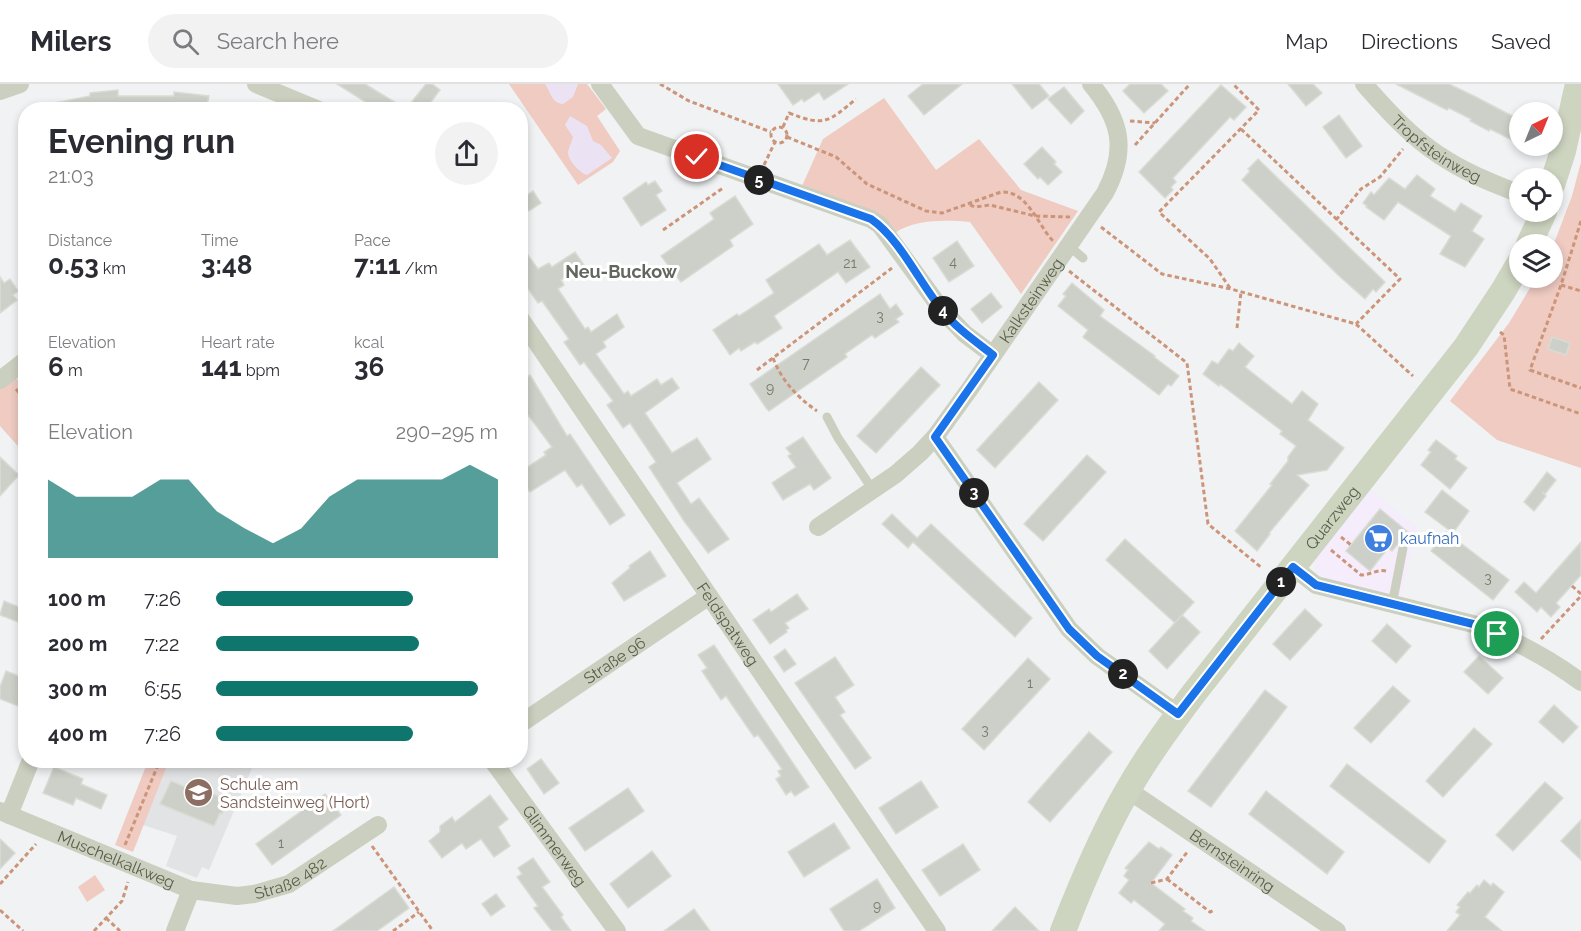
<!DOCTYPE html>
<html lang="en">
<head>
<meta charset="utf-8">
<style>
  :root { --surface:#fff; --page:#f2f2f3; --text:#2b2b33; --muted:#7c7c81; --line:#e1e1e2; --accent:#0f766e }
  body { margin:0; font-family:Raleway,sans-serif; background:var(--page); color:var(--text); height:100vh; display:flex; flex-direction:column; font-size:22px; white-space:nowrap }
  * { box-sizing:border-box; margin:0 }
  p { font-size:20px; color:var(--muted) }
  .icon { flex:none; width:33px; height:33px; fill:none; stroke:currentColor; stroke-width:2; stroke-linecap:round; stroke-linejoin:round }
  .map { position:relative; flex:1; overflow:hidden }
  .sheet { position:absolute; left:18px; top:18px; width:510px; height:666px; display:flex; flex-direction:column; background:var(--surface); border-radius:24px; box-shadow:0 3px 9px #0003 }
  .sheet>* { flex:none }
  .needle { width:39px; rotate:43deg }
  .tools { position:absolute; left:1509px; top:18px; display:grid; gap:12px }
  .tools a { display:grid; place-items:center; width:54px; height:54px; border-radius:50%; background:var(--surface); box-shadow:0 3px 9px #0003; font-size:30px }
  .pin { position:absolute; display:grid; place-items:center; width:51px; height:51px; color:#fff; margin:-26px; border:3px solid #fff; border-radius:50%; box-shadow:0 2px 6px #0007 }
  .km { position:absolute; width:30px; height:30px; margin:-15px; border-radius:50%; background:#222; color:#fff; font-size:16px; line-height:30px; text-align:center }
  .round { display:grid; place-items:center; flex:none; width:63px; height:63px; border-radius:32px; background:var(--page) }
  .overview { display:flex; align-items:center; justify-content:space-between; height:102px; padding:0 30px }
  h1 { font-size:33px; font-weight:700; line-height:45px }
  .metrics { display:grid; grid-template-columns:repeat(3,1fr); gap:9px; height:102px; padding:6px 30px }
  .metrics div { display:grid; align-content:center }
  .metrics b { font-size:26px; font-weight:700 }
  .metrics small { font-size:16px; font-weight:400 }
  .metrics p { font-size:16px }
  .chart { height:168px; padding:12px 30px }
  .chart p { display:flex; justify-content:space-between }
  .chart svg { width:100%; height:108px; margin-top:6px; fill:var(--accent); opacity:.7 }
  ul { padding:0 30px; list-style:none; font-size:20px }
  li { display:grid; grid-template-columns:96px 72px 1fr; align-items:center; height:45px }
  li i { height:15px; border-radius:8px; background:var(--accent) }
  header { display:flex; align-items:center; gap:36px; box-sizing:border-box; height:84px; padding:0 30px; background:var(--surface); border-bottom:2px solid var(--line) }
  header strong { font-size:28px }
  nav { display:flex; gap:33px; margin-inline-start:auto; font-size:21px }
  .search { width:420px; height:54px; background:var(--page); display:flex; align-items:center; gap:15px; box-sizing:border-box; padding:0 21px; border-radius:33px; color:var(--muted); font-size:22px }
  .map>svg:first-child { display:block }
  .commercial { fill:#f5ecfc }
  .education { fill:#e2e3e4 }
  .green { fill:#efcbc2 }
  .sand { fill:#ebe3f3 }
  .building { fill:#cdd0c8; stroke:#d9dcd5; stroke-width:1.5 }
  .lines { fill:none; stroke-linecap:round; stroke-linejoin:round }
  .path { stroke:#cc957a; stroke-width:3; stroke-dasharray:4.5 3; stroke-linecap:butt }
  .lane { stroke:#cbcfbf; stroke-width:9 }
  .street { stroke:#cbcfbf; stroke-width:18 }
  .secondary { stroke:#cdd4c0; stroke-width:26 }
  .route-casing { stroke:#fff; stroke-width:12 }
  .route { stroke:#1a73e8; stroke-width:8 }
  .labels { text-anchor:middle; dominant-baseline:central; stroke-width:6; stroke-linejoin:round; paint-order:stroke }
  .number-label { font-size:14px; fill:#757a69 }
  .street-label { font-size:16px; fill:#585e49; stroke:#fff }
  .shop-label { font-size:16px; fill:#366cbe; stroke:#fff; text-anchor:start }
  .education-label { font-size:16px; fill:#785e54; stroke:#fff; text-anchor:start }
  .neighbourhood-label { font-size:18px; font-weight:bold; fill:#63665e; stroke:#fff }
</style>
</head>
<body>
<header>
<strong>Milers</strong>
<div class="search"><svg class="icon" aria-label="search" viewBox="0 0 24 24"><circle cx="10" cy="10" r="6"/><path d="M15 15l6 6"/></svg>Search here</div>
<nav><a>Map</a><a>Directions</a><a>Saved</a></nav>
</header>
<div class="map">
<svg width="1581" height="847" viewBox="0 0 1581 847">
  <rect width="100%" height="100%" fill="#f1f2f3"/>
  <polygon class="commercial" points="1370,406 1417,443 1401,513 1329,496 1316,487 1315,480 1316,474"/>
  <polygon class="education" points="169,677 255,677 209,786 202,783 197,794 166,782 177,752 143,741"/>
  <g class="green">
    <polygon points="509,0 587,0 606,25 597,32 620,67 613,78 578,101"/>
    <path d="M884 14 936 86 979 55 1021 106 1078 127 1021 210 970 138C946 136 915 135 895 149L802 102 823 55Z"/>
    <polygon points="1581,78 1581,384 1497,356 1450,317 1509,239 1536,194 1552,194 1553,162 1572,112"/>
    <polygon points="13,290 25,306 25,370 0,342 0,301"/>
    <polygon points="148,677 169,677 133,768 115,761"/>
    <polygon points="95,791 105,806 87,818 78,803"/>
  </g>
  <g class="sand">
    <path d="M545 0H578L573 13 563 20C551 19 551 8 545 0Z"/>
    <path d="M570 32 587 42 593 57 601 61 612 74 587 91C580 89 568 77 568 68 569 63 572 57 573 53L565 41Z"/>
  </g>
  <g class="building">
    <polygon points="337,0 365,0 406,25 426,0 432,0 440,6 425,26 378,26"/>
    <polygon points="778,0 848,0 824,16 819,8 804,18 802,15 793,21"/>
    <polygon points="923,0 962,0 924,31 908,12"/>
    <polygon points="1012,0 1039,0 1049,12 1032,25"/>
    <polygon points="1130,0 1161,0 1168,7 1144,29 1123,7"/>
    <polygon points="1288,0 1313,0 1322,9 1306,22"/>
    <polygon points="1396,0 1449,0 1474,12 1520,36 1520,60 1490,45 1489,47 1470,37 1471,35 1449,24 1447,26"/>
    <polygon points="1221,1 1246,23 1234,36 1230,33 1173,94 1176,98 1171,103 1173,106 1165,114 1139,88"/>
    <polygon points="1064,3 1084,27 1071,40 1048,15"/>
    <polygon points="118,6 118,12 174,12 174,8 209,12 206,26 55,26 54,19 90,12 90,9"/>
    <polygon points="1339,31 1362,62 1346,74 1323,43"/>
    <polygon points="1042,63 1056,78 1054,80 1062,88 1048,101 1040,93 1038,95 1024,80"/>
    <polygon points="1258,75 1385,198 1376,208 1373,205 1365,215 1338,191 1242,96 1250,87 1248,85"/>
    <polygon points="1417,91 1435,105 1430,112 1455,128 1461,119 1482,132 1472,147 1484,155 1465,183 1440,170 1451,152 1398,118 1384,136 1366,123 1367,122 1363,119 1371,108 1374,111 1389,94 1405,105"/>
    <polygon points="655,97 662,107 656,111 666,126 641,142 623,114 646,98 648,101"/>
    <polygon points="533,107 541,119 529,127 520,116"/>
    <polygon points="735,112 753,140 730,156 733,162 681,198 661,172 714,135 710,129"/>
    <polygon points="850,156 870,183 846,199 838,188 774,232 782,244 757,260 755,258 741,267 739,264 730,271 713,246 737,230 739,232 774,209 766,196 819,160 827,171"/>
    <polygon points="957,157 974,182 949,198 933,174"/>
    <polygon points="520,160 538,185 549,179 552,183 575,168 584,181 561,196 564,201 558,205 585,245 588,243 591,248 617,230 624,243 603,258 606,263 596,270 624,310 628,307 631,312 657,295 661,301 672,294 679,304 645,329 672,369 697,354 711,375 677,399 691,420 699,414 729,455 708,469 684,437 649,383 656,378 630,339 623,344 607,321 613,317 584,278 580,281 564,258 569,255 542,217 538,219 520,193"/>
    <polygon points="0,193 4,199 10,195 18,207 13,211 17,216 0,229"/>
    <polygon points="1072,199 1104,226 1100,232 1155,272 1154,273 1179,292 1171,302 1168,300 1159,311 1083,253 1088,246 1058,222 1066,212 1063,210"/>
    <polygon points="991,209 1002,223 982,239 971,225"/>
    <polygon points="880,210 890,225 896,220 903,230 896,235 899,238 875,254 872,251 845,270 847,273 769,327 766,324 750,300"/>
    <polygon points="1552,253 1570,259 1566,271 1548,265"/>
    <polygon points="1239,259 1254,272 1245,283 1292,320 1302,307 1318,320 1308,336 1344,364 1327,386 1297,391 1309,401 1269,449 1270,450 1257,467 1235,447 1272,401 1270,400 1288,377 1288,373 1296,362 1280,350 1282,347 1220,300 1219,302 1203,290 1212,277 1218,280 1229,265 1233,267"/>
    <polygon points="921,283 940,301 876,369 857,352"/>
    <polygon points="530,291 567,352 570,350 625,431 610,441 582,400 577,403 565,386 530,408 520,394 520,388 546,371 544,368 552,363 525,327 520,330 520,297"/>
    <polygon points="1039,298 1058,316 995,384 977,366"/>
    <polygon points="803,353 831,394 814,406 810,400 783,416 772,399 796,383 788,372 791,370 786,364"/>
    <polygon points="1436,356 1457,372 1455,375 1467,384 1450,405 1421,381 1431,368 1428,366"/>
    <polygon points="1087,371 1106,388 1043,457 1024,440"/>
    <polygon points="0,373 19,391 0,412"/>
    <polygon points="1547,388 1556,396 1545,410 1542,408 1546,412 1534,427 1524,418"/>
    <polygon points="1442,406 1469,427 1453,449 1425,428"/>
    <polygon points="1380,425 1408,448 1392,467 1388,464 1370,487 1346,467"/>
    <polygon points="892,430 917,454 931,440 1032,534 1015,553 913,458 908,464 882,440"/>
    <polygon points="1446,448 1509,496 1493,516 1431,467"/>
    <polygon points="1125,455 1194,518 1175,539 1106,476"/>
    <polygon points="1581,458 1581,491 1556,519 1560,523 1551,533 1541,523 1537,528 1515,508 1524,498 1536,509"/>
    <polygon points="650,467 666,492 624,517 612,499 630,484 629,482"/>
    <polygon points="797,510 808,525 785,539 789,544 786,546 787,548 770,560 753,536 769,525 771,528"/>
    <polygon points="4,517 26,526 26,541 0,531"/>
    <polygon points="1305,525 1322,541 1290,576 1273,560"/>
    <polygon points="1182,531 1200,548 1167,585 1149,567"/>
    <polygon points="1387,540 1411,562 1396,579 1372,557"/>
    <polygon points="714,561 809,703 795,712 791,707 786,711 776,695 781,692 778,687 782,685 758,651 754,653 726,612 721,616 702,587 707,584 698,571"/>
    <polygon points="785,565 796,580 784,588 774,573"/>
    <polygon points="1479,572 1503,594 1488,610 1464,588"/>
    <polygon points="835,573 854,601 835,613 845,628 840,631 871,674 855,685 795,599"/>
    <polygon points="1028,574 1050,595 984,666 962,645"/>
    <polygon points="6,587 26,595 26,625 0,615 0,603"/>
    <polygon points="1393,602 1410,617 1371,659 1354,644"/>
    <polygon points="1265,606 1287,623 1211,723 1188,707"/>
    <polygon points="1554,621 1578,643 1563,659 1539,638"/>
    <polygon points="1474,644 1492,660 1443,713 1426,697"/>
    <polygon points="1089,648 1112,668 1050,738 1028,718"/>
    <polygon points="541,675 559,699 544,710 527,685"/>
    <polygon points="1347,680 1446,757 1429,779 1330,702"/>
    <polygon points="54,683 83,695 81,700 107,711 101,725 76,714 73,721 43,709"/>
    <polygon points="171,697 198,708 199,704 228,716 222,730 220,729 214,742 160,720"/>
    <polygon points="921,697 938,723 896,750 879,724"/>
    <polygon points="1545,698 1563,714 1513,767 1496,751"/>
    <polygon points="628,704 644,727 585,767 569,744"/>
    <polygon points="1266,707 1344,768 1327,790 1249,730"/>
    <polygon points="325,710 341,731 272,781 256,760"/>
    <polygon points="490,711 508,735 498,743 510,762 494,773 481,755 466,765 462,759 442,774 429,757 440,748 440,742 452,733 455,738"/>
    <polygon points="1581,736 1581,776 1561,757"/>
    <polygon points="834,739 850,764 804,793 788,768"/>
    <polygon points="0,755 15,769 0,785"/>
    <polygon points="1149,758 1159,765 1161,763 1172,771 1151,799 1185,825 1183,827 1193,834 1191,837 1205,847 1159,847 1165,840 1134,816 1131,819 1119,809 1129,796 1124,792 1128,786 1125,784"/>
    <polygon points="963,760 980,786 940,812 922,786"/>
    <polygon points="652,767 671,792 628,824 610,800"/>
    <polygon points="533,774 550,798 542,803 563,831 561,833 571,847 552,847 534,824 538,822 517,793 522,790 518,784"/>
    <polygon points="877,795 895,824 859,847 844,847 830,825"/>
    <polygon points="1484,796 1491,802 1493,799 1504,808 1485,833 1502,847 1447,847 1460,831 1456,828 1460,823 1457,821 1468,808 1470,809 1477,801 1479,803"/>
    <polygon points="394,803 409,824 377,847 333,847"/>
    <polygon points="496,810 505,822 491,832 482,820"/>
    <polygon points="1015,823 1039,847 992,847"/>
    <polygon points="694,825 710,847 664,847"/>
  </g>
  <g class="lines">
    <g class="path">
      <polyline points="660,0 689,17 771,48"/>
      <polyline points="1130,37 1155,39"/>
      <path d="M783 43 789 29C825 43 828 38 856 15"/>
      <circle cx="779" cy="51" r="8"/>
      <polyline points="1241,45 1400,195 1356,240"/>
      <path d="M787 53 836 73 867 100 926 127 942 129 1001 108C1028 107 1037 140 1053 157"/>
      <polyline points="1135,61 1190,0"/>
      <polyline points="764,81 775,58"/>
      <polyline points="970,121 975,123 990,121 1035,132 1070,133"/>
      <polyline points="1336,136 1361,105 1380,93 1403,65"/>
      <polyline points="1581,137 1561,201 1530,286 1581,304"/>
      <polyline points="1101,143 1162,190 1231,205 1356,240 1413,292"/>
      <polyline points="663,146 723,104"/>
      <polyline points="1069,187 1187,279 1208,440 1262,484"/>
      <polyline points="1561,201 1581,207"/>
      <polyline points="1230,204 1210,175 1159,128 1259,26 1233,0"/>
      <polyline points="1237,244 1241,208"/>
      <polyline points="1500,248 1504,251 1510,305 1581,330"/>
      <path d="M773 274C782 297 797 313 817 327"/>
      <polyline points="757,286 892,184"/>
      <polyline points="16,305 26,317"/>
      <polyline points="1341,453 1351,461"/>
      <path d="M1331 466 1361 491C1370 491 1378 485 1386 487"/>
      <polyline points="1572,502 1581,510"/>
      <polyline points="1541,555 1581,512"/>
      <polyline points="125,761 160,676"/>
      <polyline points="372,762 433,847"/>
      <polyline points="1167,795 1210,828 1215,826"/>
      <polyline points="1151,799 1167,795 1188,767"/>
      <polyline points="0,800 36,760"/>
      <polyline points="0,826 23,847"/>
      <polyline points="106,834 120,847"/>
      <polyline points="94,847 122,817 128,798"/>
      <polyline points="393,847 419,828"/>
    </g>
    <g class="lane">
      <polyline points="1069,162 1083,174"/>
      <polyline points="827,333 838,354 873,406"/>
      <polyline points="1392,521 1403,464"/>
    </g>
    <g class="street">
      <polyline points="256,0 319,26"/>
      <polyline points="600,0 638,52 871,135 880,141 942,226 965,250 993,271"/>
      <path id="s1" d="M1364 0C1386 25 1411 53 1439 71 1464 88 1492 99 1520 110"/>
      <polyline points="0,7 20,0"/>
      <path id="s2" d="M520 234 937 847"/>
      <polyline points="0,296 26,276"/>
      <polyline points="935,353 1069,545 1097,572 1178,630"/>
      <path id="s3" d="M818 443 896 390 920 369 935 353 969 306 1105 109C1128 66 1121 36 1091 0"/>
      <path d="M1293 483 1316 501 1473 540C1513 555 1547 573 1581 598"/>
      <path id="s4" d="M520 640 709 512"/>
      <path id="s5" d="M492 676 617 847"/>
      <path id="s6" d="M1128 706 1337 847"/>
      <path id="s7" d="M0 727 191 806 237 812 254 810 289 800 378 741"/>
      <polyline points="9,731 31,676"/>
      <polyline points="175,847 191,806"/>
    </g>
    <g class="secondary">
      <polyline points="1552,101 1563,67 1578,0"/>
      <polyline points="1529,160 1544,128"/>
      <path id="s8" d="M1063 847C1082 798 1102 750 1129 704 1148 671 1171 640 1194 609L1466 263 1503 207 1520 178"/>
    </g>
  </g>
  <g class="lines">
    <defs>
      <path id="route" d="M697 73 871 135C900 155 919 198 942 226 956 244 975 257 993 271L935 353 1069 545 1097 572 1178 630 1293 483 1316 501 1473 540 1497 550"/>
    </defs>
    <use href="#route" class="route-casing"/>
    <use href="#route" class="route"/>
  </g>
  <defs>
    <symbol id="supermarket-disc" viewBox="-11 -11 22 22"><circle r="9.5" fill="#3f7fe0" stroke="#fff"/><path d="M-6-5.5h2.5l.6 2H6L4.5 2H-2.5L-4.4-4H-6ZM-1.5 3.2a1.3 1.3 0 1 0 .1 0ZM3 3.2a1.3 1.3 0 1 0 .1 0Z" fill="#fff"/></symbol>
    <symbol id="school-disc" viewBox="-11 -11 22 22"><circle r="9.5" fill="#8d6e63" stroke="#fff"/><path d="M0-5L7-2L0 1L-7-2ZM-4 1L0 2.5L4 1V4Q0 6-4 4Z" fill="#fff"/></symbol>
  </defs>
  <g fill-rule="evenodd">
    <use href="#supermarket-disc" x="1362" y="438" width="33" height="33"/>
    <use href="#school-disc" x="182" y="692" width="33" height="33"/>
  </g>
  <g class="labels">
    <g class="number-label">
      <text x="953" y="178">4</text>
      <text x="850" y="179">21</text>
      <text x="880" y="232">3</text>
      <text x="806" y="279">7</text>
      <text x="770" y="304">9</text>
      <text x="1488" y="494">3</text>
      <text x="1030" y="599">1</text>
      <text x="985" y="646">3</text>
      <text x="281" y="759">1</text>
      <text x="877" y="822">9</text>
    </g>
    <g class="street-label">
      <text stroke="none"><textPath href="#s1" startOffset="98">Tropfsteinweg</textPath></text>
      <text stroke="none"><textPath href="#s3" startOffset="315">Kalksteinweg</textPath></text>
      <text stroke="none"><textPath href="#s8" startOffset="496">Quarzweg</textPath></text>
      <text stroke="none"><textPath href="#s2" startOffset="370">Feldspatweg</textPath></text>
      <text stroke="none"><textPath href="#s4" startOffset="114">Straße 96</textPath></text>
      <text stroke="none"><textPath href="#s5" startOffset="106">Glimmerweg</textPath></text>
      <text stroke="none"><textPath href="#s7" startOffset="126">Muschelkalkweg</textPath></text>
      <text stroke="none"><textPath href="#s6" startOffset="126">Bernsteinring</textPath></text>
      <text stroke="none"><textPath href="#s7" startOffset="310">Straße 482</textPath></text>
    </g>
    <g class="shop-label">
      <text x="1400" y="454">kaufnah</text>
    </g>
    <g class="education-label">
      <text x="220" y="700">Schule am<tspan x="220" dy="18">Sandsteinweg (Hort)</tspan></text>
    </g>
    <g class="neighbourhood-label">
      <text x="621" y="187">Neu-Buckow</text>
    </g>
  </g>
</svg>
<div class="tools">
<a><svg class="needle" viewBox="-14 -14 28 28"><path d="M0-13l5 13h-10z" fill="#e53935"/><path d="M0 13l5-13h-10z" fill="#7c7c81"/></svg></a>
<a><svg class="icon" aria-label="locate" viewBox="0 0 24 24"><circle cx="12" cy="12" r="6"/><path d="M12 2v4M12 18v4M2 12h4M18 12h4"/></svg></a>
<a><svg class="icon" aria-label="layers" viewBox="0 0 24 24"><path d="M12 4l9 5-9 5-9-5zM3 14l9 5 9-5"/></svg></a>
</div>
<div class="pin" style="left:1497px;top:550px;background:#1e9e55"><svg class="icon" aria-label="arrive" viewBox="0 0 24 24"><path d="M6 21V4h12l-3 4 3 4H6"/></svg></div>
<div class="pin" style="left:697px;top:73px;background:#d93025"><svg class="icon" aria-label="check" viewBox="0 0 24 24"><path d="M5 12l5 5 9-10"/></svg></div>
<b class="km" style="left:1281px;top:498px">1</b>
<b class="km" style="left:1123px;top:590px">2</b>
<b class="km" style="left:974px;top:409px">3</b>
<b class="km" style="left:943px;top:227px">4</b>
<b class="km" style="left:759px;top:96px">5</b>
<section class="sheet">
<div class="overview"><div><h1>Evening run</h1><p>21:03</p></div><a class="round"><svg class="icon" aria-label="share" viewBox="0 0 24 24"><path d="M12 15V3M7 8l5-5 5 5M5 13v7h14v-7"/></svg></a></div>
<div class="metrics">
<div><p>Distance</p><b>0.53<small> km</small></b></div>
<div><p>Time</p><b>3:48</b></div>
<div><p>Pace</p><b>7:11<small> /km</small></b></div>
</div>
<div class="metrics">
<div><p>Elevation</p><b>6<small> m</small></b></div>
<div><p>Heart rate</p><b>141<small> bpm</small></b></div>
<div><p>kcal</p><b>36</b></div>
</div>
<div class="chart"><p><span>Elevation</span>290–295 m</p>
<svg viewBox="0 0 160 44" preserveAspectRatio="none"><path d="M0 44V12L10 19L20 19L30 19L40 12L50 12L60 25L70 32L80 38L90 32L100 19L110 12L120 12L130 12L140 12L150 6L160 12V44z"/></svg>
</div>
<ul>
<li><b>100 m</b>7:26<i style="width:70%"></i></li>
<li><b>200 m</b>7:22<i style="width:72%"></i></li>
<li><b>300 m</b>6:55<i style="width:93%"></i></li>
<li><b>400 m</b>7:26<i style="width:70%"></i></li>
</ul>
</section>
</div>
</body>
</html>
